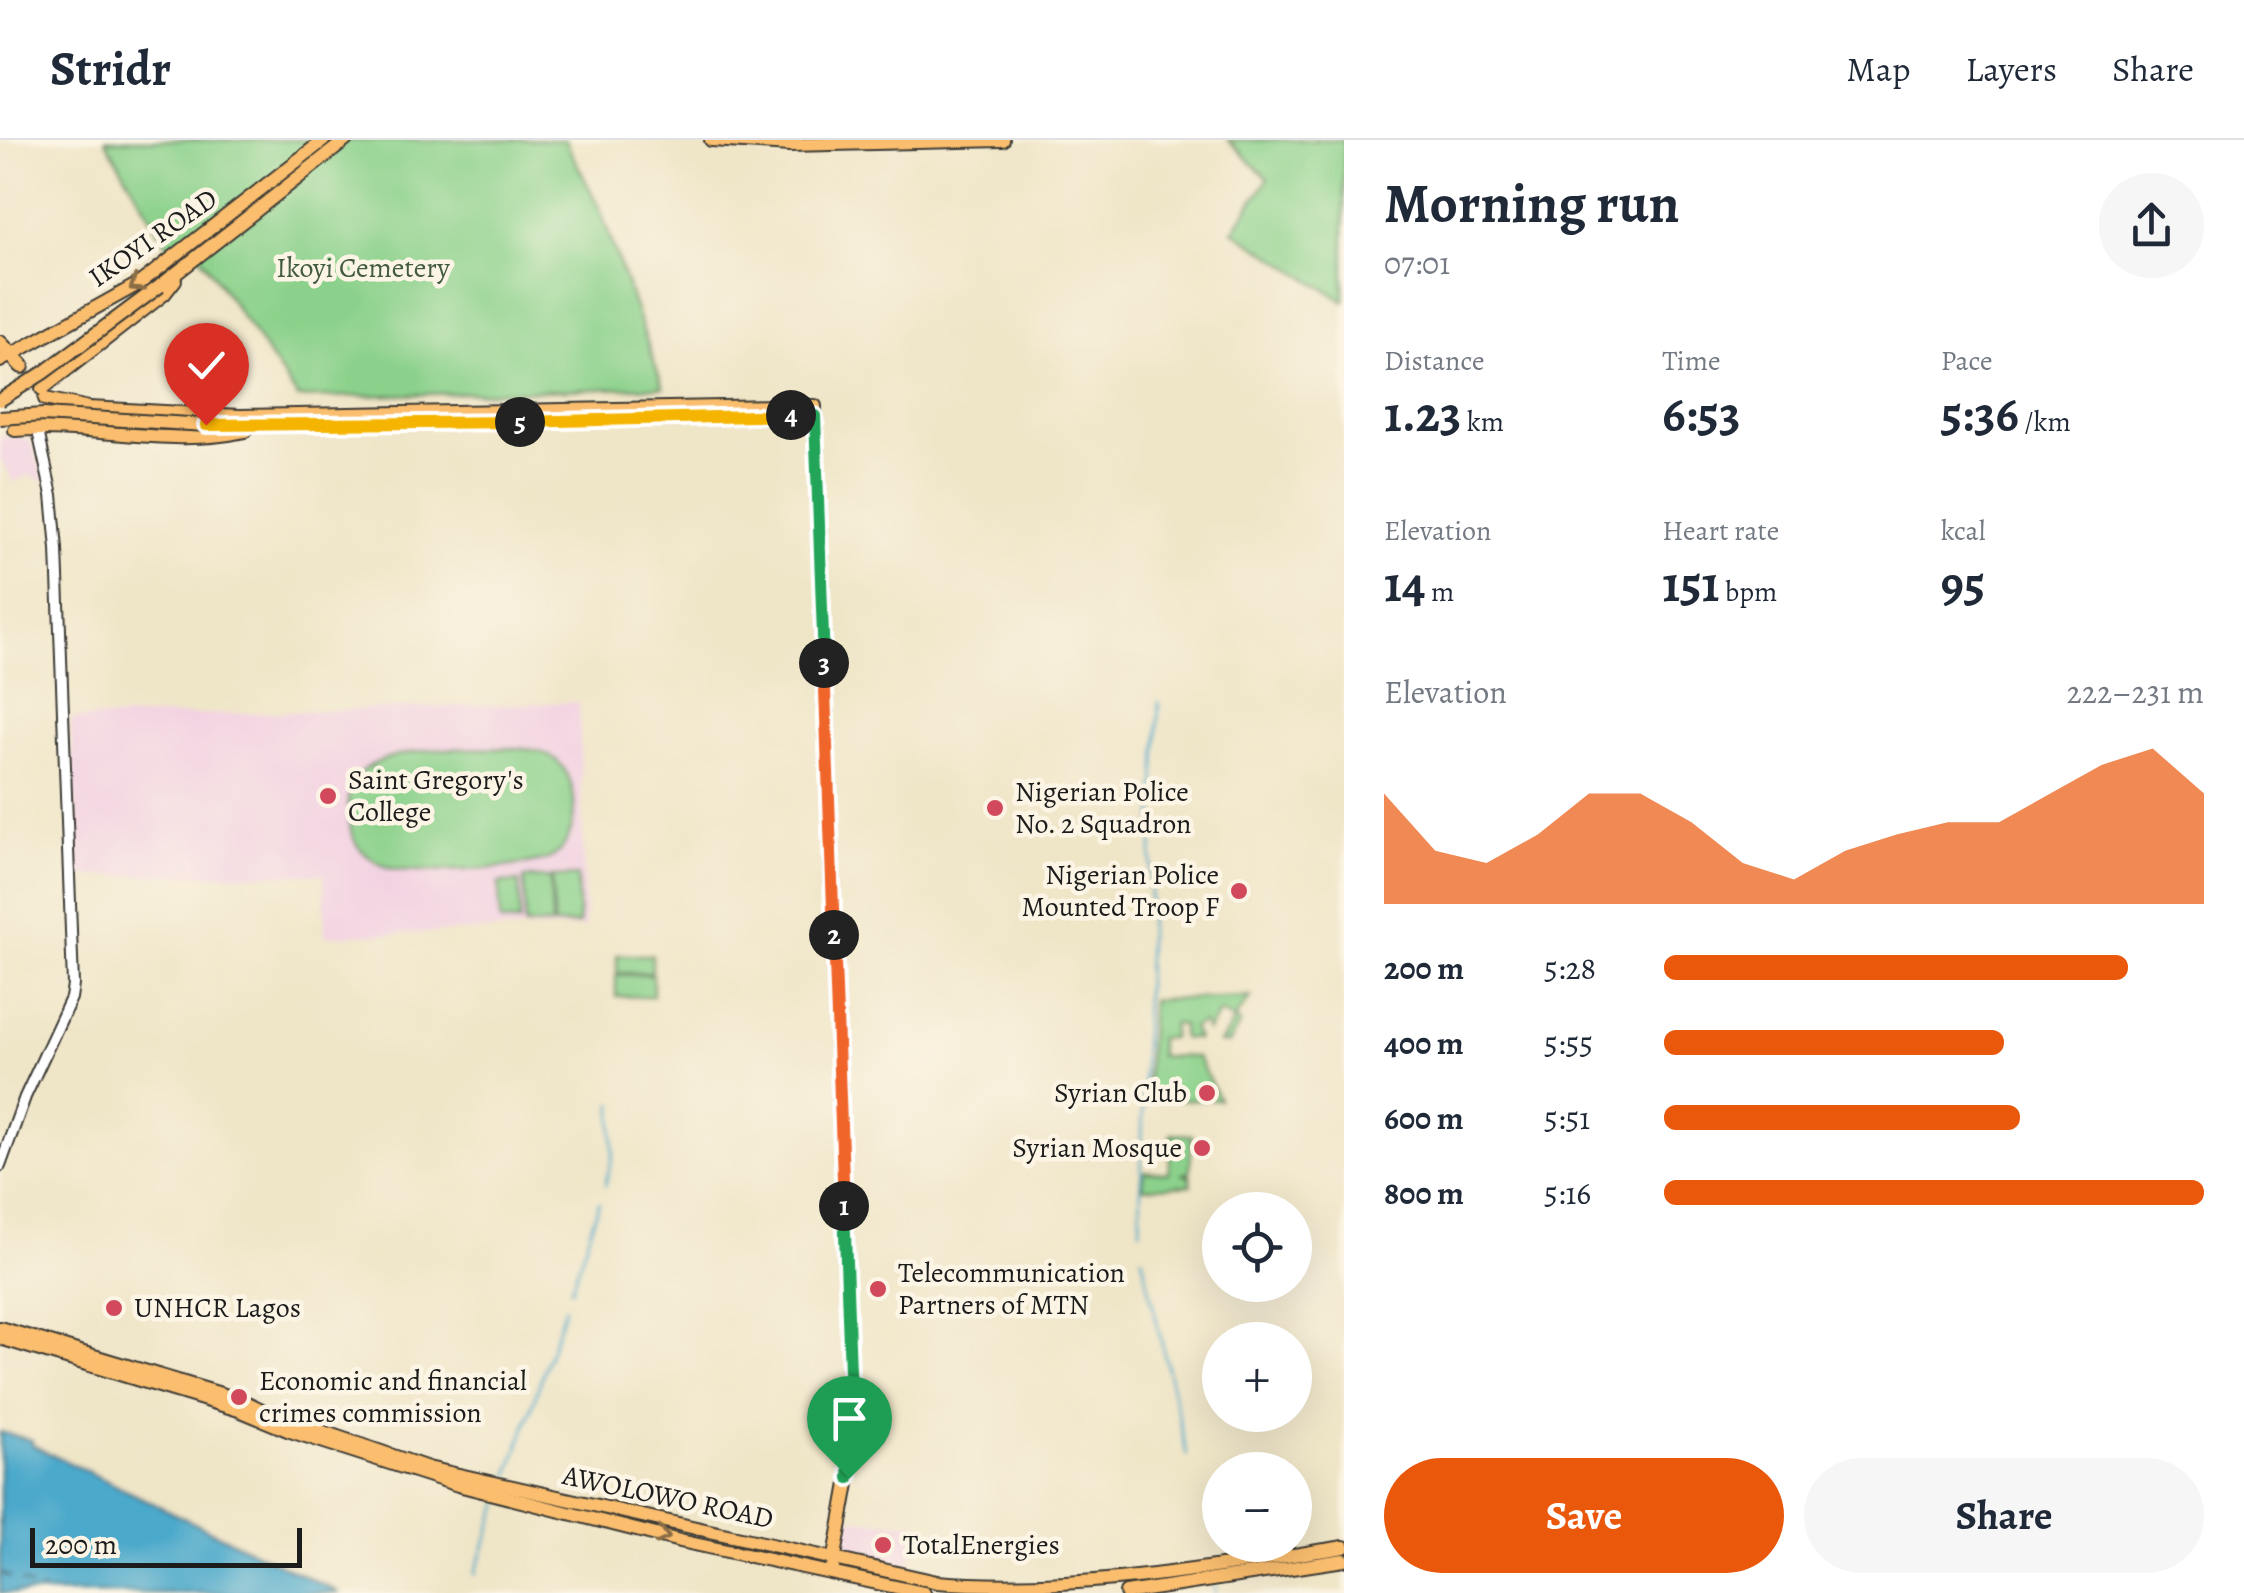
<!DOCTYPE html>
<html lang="en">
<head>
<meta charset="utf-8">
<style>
  :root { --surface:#fff; --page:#f6f6f7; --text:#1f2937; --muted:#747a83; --line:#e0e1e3; --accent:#ea580c }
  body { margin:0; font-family:Alegreya,serif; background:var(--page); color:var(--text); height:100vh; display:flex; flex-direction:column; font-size:38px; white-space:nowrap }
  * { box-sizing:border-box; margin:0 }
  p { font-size:32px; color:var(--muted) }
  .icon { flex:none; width:55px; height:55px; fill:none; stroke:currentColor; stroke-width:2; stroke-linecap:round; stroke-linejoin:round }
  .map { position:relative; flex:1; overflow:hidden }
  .details { display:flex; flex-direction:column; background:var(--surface); width:900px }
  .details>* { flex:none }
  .controls { position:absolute; left:1202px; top:1052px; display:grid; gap:20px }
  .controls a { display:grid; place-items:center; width:110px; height:110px; border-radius:50%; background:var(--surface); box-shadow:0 10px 40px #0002; font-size:50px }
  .scale { position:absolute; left:30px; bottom:25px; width:272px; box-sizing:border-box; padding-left:10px; border:5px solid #1c1c1c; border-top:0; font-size:28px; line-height:35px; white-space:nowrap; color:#1c1c1c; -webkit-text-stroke:8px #fcf5e5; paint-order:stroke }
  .pin { position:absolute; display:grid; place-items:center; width:85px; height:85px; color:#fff; margin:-102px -42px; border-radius:50% 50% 50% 0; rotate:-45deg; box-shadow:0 0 10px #0007 }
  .pin .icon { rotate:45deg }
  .km { position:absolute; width:50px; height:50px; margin:-25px; border-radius:50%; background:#222; color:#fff; font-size:28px; line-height:50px; text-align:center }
  .round { display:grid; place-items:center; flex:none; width:105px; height:105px; border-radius:52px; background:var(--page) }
  .summary { display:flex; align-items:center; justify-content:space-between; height:170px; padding:0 40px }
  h1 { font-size:55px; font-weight:700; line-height:75px }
  .metrics { display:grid; grid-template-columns:repeat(3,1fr); gap:15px; height:170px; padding:10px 40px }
  .metrics div { display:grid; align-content:center }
  .metrics b { font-size:50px; font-weight:700 }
  .metrics small { font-size:28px; font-weight:400 }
  .metrics p { font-size:28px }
  .chart { height:280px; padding:20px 40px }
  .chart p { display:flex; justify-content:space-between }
  .chart svg { width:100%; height:180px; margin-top:10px; fill:var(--accent); opacity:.7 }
  .primary-button { display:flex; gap:20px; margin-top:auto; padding:20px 40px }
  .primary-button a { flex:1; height:115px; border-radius:60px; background:var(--accent); color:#fff; font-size:40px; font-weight:700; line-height:115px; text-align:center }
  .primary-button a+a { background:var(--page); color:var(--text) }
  ul { padding:0 40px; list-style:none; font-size:32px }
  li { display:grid; grid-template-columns:160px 120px 1fr; align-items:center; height:75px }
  li i { height:25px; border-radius:12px; background:var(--accent) }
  header { display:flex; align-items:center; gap:60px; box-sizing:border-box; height:140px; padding:0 50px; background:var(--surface); border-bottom:2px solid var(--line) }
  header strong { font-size:48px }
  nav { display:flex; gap:55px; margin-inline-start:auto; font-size:35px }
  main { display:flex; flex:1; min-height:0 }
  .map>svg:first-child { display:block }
  .built { fill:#f2d0e2 }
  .green { fill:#8bd18b; stroke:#547654; stroke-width:2.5 }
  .water { fill:#4ca9cb; stroke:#346274; stroke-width:2.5 }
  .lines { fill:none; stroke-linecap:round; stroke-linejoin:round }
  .stream { stroke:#4ca9cb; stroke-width:2.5 }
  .ferry { stroke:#325b6b; stroke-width:2.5; stroke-dasharray:12 10; stroke-linecap:butt }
  .minor-casing { stroke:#3c3a36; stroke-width:14 }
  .major-casing { stroke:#3c3a36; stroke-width:16 }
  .highway-casing { stroke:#3c3a36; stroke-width:18 }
  .minor { stroke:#fff; stroke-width:10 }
  .major { stroke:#fabe6e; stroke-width:12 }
  .highway { stroke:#fabe6e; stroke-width:14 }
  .major-bridge-casing { stroke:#3c3a36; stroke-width:16; stroke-linecap:butt }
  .major-bridge { stroke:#fabe6e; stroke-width:12 }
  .oneway { stroke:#8b6d45 }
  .split-1-casing { stroke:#fff; stroke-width:20 }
  .split-2-casing { stroke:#fff; stroke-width:20 }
  .split-3-casing { stroke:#fff; stroke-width:20 }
  .split-4-casing { stroke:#fff; stroke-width:20 }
  .split-5-casing { stroke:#fff; stroke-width:20 }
  .split-6-casing { stroke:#fff; stroke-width:20 }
  .split-1 { stroke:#22a559; stroke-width:12 }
  .split-2 { stroke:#f0652b; stroke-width:12 }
  .split-3 { stroke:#f0652b; stroke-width:12 }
  .split-4 { stroke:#22a559; stroke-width:12 }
  .split-5 { stroke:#f5b400; stroke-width:12 }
  .split-6 { stroke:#f5b400; stroke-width:12 }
  .poi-dot { fill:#d1495b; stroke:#fcf5e5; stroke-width:4 }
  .labels { text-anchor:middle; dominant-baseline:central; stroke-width:9; stroke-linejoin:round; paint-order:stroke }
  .street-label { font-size:28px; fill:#1c1c1c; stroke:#fcf5e5 }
  .park-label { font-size:28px; fill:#435b43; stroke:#fcf5e5 }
  .poi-label { font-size:28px; fill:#1c1c1c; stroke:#fcf5e5; text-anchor:start }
</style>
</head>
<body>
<header>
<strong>Stridr</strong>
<nav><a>Map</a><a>Layers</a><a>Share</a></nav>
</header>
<main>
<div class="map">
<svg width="1344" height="1453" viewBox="0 0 1344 1453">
  <rect width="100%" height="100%" fill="#fcf5e5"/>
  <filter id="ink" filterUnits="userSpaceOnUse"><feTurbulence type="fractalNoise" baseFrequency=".01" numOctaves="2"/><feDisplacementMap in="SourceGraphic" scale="20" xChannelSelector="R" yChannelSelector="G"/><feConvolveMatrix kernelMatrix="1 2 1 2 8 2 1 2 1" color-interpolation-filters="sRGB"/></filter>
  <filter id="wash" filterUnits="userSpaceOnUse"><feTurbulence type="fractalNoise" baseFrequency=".0048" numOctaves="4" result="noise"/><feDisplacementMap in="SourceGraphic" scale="40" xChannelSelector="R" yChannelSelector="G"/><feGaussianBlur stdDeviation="2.25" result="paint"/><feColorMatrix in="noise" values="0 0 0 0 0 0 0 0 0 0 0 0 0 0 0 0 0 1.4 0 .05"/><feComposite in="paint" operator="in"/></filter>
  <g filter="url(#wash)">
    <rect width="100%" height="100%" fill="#efe5c7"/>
    <g class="built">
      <polygon points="0,296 19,296 30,301 46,342 29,335 14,342 0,318"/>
      <polygon points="579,562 585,787 325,796 324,734 76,736 71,579"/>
      <polygon points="850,1379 919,1384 909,1426 858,1415 844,1403"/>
    </g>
    <g class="green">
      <polygon points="105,0 565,0 600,69 663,247 298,258 190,101 172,113"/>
      <polygon points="1228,0 1344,0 1344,161 1233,91 1268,39"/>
      <path d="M513 608C528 609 543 610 556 620 581 640 580 697 554 716 537 729 411 735 389 728 377 724 366 716 358 706 349 693 348 678 348 662 350 598 467 611 513 608Z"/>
      <polygon points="577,736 579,784 554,785 552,737"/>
      <polygon points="524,738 550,738 552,785 525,786"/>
      <polygon points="519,742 520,782 500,782 499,743"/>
      <rect x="617" y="815" width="35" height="18"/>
      <polygon points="616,835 653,835 653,856 616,857"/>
      <polygon points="1251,857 1235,878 1240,884 1229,903 1220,903 1234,881 1220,872 1207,891 1203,883 1192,888 1197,899 1182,898 1182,885 1173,884 1172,898 1159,898 1159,916 1197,917 1219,959 1146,961 1151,860"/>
      <polygon points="1171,994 1192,995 1190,1033 1181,1034 1191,1036 1191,1045 1143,1048 1144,1031 1169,1033"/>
    </g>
    <polygon class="water" points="0,1292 32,1300 32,1305 340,1453 0,1453"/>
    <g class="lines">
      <g class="stream">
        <polyline points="605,1045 613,1015 613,964"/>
        <polyline points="1140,1090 1145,862 1159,562"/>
        <polyline points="1142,1117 1187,1315"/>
        <polyline points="571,1149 599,1063"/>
        <polyline points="509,1335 565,1167"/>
        <polyline points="475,1434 500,1362"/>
        <polyline points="1215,1447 1215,1453"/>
      </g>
      <polyline class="ferry" points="0,1433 47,1453"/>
    </g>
  </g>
  <g filter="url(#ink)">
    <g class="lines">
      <defs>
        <polyline id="minor" points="0,1026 25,957 71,858 73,845 57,409 52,355 36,282"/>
        <g id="major">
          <polyline points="711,0 790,5 1003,0"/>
          <polyline points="160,146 346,0"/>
          <polyline points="0,221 140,143 324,0"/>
          <polyline points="42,249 164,154 175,140"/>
          <polyline points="45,259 89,268 240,276 779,266 815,266 815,276 206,285"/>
          <polyline points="815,276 852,1287 849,1338 832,1433"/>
          <path d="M15 290C91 284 171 308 245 291"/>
          <path d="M0 1188 241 1260 268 1273 428 1328 937 1442C1074 1453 1209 1428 1344 1407"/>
          <polyline points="0,1198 239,1270 290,1291 458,1345 680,1401 924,1453"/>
          <polyline points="1126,1453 1344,1420"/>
        </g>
        <polyline id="highway" points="0,203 22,226"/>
      </defs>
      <use href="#minor" class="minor-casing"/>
      <use href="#major" class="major-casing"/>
      <use href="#highway" class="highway-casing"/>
      <use href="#minor" class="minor"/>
      <use href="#major" class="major"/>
      <use href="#highway" class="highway"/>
      <defs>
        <g id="major-bridge">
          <polyline points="0,260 43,233 160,146"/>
          <polyline points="0,278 43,275 206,285"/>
        </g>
      </defs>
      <use href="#major-bridge" class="major-bridge-casing"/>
      <use href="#major-bridge" class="major-bridge"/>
    </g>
    <defs><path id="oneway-chevron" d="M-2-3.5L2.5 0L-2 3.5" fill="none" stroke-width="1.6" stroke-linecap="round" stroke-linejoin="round" transform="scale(2.5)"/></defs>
    <g class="oneway">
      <use href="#oneway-chevron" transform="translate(136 145) rotate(147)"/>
      <use href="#oneway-chevron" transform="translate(663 1396) rotate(14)"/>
    </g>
  </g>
  <g class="lines" filter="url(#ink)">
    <defs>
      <polyline id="split-1" points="844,1066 852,1287 849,1338"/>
      <polyline id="split-2" points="834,795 844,1066"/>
      <polyline id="split-3" points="824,523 834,795"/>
      <polyline id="split-4" points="791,275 815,276 824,523"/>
      <polyline id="split-5" points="520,282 791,275"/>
      <polyline id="split-6" points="206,285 520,282"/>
    </defs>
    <use href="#split-1" class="split-1-casing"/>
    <use href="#split-2" class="split-2-casing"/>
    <use href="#split-3" class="split-3-casing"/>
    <use href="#split-4" class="split-4-casing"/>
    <use href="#split-5" class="split-5-casing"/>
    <use href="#split-6" class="split-6-casing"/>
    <use href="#split-1" class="split-1"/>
    <use href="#split-2" class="split-2"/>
    <use href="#split-3" class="split-3"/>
    <use href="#split-4" class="split-4"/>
    <use href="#split-5" class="split-5"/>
    <use href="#split-6" class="split-6"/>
  </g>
  <g class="poi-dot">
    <circle cx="328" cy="656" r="10"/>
    <circle cx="995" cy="668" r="10"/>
    <circle cx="1239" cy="751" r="10"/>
    <circle cx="1207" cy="953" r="10"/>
    <circle cx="1202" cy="1008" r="10"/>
    <circle cx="878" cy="1149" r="10"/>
    <circle cx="114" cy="1168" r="10"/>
    <circle cx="239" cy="1257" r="10"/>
    <circle cx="883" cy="1405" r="10"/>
  </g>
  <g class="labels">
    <g class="street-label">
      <text transform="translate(153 98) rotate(-35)">IKOYI ROAD</text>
      <text transform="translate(668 1357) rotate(12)">AWOLOWO ROAD</text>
    </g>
    <g class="park-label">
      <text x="363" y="128">Ikoyi Cemetery</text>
    </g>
    <g class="poi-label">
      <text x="348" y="640">Saint Gregory's<tspan x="348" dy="32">College</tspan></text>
      <text x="1015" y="652">Nigerian Police<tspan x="1015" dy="32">No. 2 Squadron</tspan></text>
      <text x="1219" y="735" text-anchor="end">Nigerian Police<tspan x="1219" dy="32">Mounted Troop F</tspan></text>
      <text x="1187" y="953" text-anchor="end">Syrian Club</text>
      <text x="1182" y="1008" text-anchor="end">Syrian Mosque</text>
      <text x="898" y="1133">Telecommunication<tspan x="898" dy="32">Partners of MTN</tspan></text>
      <text x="134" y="1168">UNHCR Lagos</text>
      <text x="259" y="1241">Economic and financial<tspan x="259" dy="32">crimes commission</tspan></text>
      <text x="903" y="1405">TotalEnergies</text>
    </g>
  </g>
</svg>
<div class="controls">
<a><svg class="icon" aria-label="locate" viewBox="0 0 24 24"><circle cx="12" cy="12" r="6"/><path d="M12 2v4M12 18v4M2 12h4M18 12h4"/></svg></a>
<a>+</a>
<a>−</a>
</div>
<div class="scale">200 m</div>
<div class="pin" style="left:849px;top:1338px;background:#1e9e55"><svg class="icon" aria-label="arrive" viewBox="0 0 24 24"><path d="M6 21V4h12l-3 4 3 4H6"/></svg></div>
<div class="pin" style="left:206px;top:285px;background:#d93025"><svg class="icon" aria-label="check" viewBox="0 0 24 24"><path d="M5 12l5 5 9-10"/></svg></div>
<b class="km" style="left:844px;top:1066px">1</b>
<b class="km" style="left:834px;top:795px">2</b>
<b class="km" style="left:824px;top:523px">3</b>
<b class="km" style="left:791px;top:275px">4</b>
<b class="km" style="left:520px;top:282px">5</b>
</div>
<section class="details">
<div class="summary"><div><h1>Morning run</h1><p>07:01</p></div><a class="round"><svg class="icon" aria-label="share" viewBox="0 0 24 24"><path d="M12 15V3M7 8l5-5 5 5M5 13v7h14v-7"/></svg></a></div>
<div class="metrics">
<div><p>Distance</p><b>1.23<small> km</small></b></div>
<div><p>Time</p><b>6:53</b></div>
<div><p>Pace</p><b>5:36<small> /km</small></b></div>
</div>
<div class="metrics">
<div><p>Elevation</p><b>14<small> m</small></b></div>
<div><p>Heart rate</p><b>151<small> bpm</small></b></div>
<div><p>kcal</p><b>95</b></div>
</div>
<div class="chart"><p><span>Elevation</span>222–231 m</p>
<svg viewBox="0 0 160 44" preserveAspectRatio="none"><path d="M0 44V17L10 31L20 34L30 27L40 17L50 17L60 24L70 34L80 38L90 31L100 27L110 24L120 24L130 17L140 10L150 6L160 17V44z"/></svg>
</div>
<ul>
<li><b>200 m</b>5:28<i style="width:86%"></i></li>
<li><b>400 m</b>5:55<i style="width:63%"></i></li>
<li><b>600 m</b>5:51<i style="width:66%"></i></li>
<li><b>800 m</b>5:16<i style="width:100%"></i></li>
</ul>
<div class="primary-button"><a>Save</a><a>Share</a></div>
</section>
</main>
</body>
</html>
